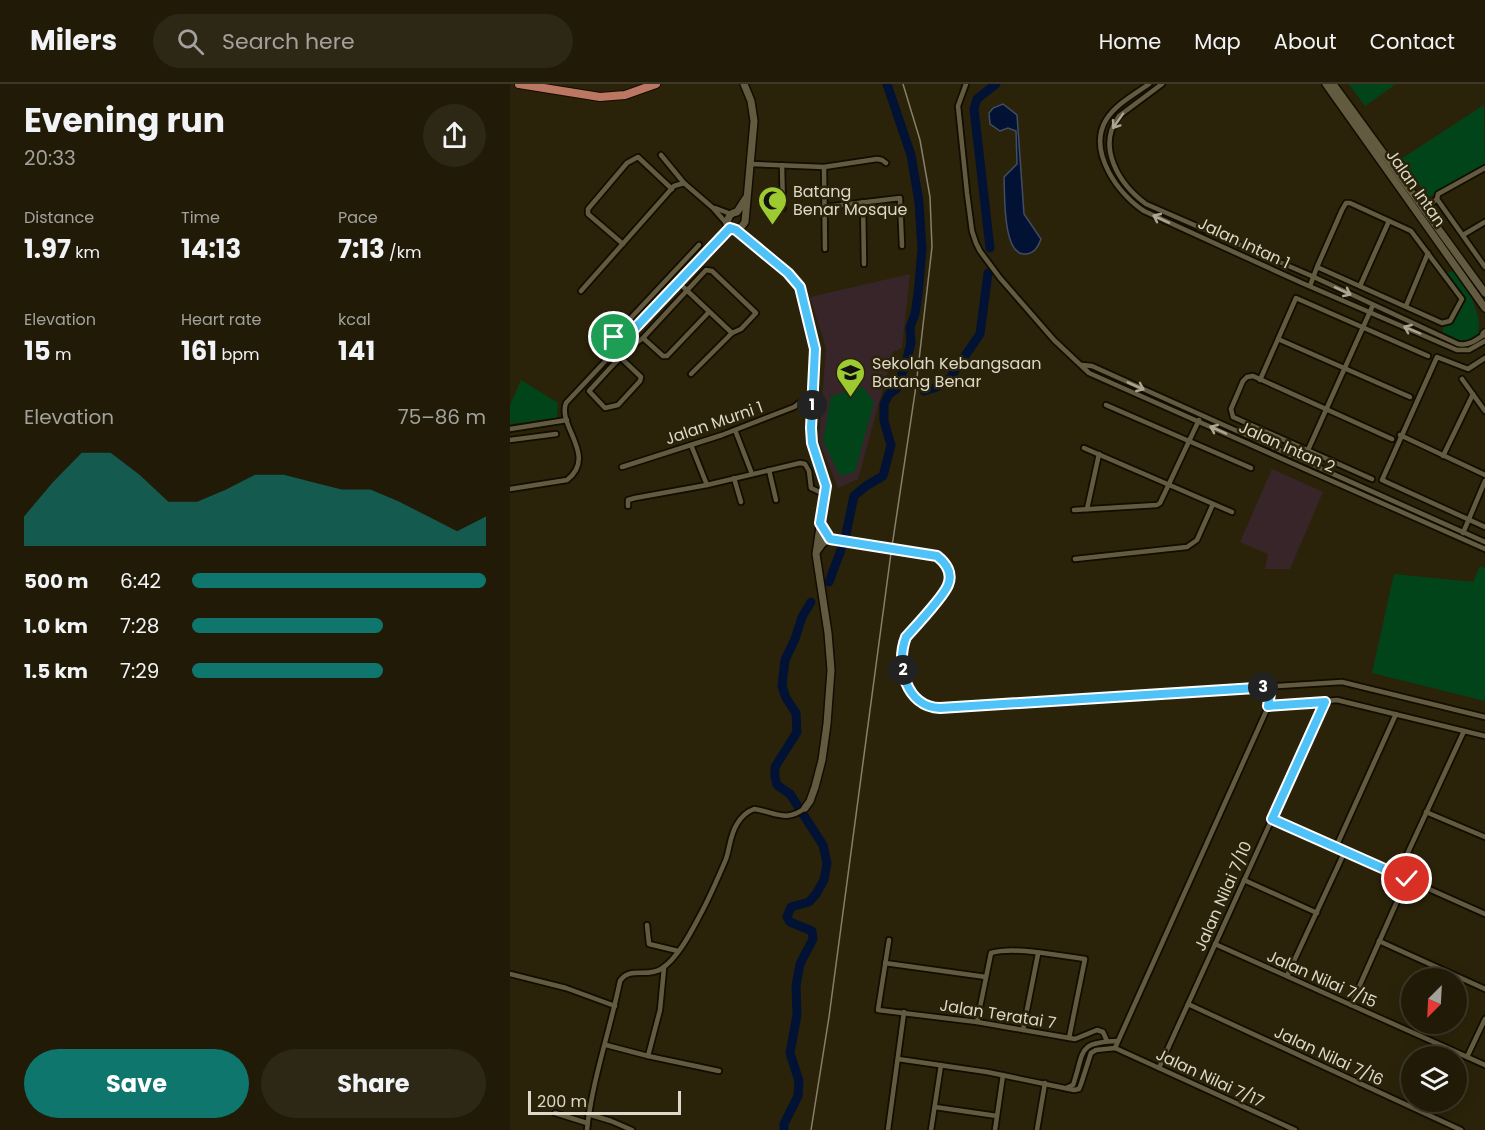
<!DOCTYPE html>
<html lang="en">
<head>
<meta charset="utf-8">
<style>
  :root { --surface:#201a07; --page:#2d2715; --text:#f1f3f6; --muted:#a2a19b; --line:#3d3828; --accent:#0f766e }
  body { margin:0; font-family:Poppins,sans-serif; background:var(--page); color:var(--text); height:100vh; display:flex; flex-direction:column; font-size:22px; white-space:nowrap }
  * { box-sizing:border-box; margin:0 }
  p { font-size:20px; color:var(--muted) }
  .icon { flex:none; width:33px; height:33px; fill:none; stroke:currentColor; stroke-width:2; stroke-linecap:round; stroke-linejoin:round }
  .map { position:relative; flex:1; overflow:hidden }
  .panel { display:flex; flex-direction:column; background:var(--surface); width:510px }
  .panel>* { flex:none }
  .needle { width:39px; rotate:204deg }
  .buttons { position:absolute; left:891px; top:884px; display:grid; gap:12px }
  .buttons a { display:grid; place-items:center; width:66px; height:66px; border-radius:50%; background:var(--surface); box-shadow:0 3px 15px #0003,0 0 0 2px var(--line); font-size:30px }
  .scale { position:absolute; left:18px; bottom:15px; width:153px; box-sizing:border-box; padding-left:6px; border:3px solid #ddd8c9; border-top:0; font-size:16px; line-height:21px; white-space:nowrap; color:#ddd8c9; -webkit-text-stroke:4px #2b2309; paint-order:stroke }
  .pin { position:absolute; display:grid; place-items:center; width:51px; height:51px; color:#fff; margin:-26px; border:3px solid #fff; border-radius:50%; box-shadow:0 2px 6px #0007 }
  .km { position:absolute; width:30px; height:30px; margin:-15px; border-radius:50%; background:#222; color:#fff; font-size:16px; line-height:30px; text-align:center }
  .round { display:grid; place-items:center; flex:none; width:63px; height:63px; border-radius:32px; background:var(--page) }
  .summary { display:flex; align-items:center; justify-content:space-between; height:102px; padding:0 24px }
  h1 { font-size:33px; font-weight:700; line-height:45px }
  .figures { display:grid; grid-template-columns:repeat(3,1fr); gap:9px; height:102px; padding:6px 24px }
  .figures div { display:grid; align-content:center }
  .figures b { font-size:26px; font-weight:700 }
  .figures small { font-size:16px; font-weight:400 }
  .figures p { font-size:16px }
  .chart { height:168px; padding:12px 24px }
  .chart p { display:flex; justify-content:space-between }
  .chart svg { width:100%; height:108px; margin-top:6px; fill:var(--accent); opacity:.7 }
  .primary-button { display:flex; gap:12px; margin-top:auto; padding:12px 24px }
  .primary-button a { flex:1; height:69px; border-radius:36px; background:var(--accent); color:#fff; font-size:24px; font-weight:700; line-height:69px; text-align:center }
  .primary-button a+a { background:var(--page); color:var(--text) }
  ul { padding:0 24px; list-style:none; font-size:20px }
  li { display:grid; grid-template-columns:96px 72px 1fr; align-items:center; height:45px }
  li i { height:15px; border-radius:8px; background:var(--accent) }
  header { display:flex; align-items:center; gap:36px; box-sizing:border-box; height:84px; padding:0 30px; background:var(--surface); border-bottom:2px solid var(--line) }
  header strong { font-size:28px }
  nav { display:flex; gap:33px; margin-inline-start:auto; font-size:21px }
  .search { width:420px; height:54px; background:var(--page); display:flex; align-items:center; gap:15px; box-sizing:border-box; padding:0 21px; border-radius:33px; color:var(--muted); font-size:22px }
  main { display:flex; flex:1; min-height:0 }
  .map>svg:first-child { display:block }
  .education { fill:#382529 }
  .green { fill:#024419 }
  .water { fill:#011234; stroke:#434d61; stroke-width:1.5 }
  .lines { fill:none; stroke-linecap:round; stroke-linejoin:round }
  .river { stroke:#011234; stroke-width:9 }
  .street-casing { stroke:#130c00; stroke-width:8 }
  .secondary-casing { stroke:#130c00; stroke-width:10 }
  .primary-casing { stroke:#130c00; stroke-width:10 }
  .street { stroke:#635b40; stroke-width:4.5 }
  .secondary { stroke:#635b40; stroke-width:7 }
  .primary { stroke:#bc7763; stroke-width:8 }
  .rail { stroke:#867f6b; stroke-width:1.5 }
  .street-bridge-casing { stroke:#130c00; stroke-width:8; stroke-linecap:butt }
  .street-bridge { stroke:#635b40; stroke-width:4.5 }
  .oneway { stroke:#aca692 }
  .route-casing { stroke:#fff; stroke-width:12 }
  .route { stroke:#4fc3f7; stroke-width:8 }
  .labels { text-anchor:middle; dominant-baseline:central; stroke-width:5; stroke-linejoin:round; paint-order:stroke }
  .street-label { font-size:16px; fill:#ddd8c9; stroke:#2b2309 }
  .poi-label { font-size:16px; fill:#ddd8c9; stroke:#2b2309; text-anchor:start }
</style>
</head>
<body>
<header>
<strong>Milers</strong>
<div class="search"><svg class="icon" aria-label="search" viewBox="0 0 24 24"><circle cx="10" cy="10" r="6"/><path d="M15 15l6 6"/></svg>Search here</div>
<nav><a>Home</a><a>Map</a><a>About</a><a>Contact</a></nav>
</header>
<main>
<section class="panel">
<div class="summary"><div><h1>Evening run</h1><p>20:33</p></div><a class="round"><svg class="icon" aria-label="share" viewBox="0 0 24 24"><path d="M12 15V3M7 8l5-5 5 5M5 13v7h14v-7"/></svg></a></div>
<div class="figures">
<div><p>Distance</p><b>1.97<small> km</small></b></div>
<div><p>Time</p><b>14:13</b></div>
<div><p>Pace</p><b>7:13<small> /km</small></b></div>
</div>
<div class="figures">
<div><p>Elevation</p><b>15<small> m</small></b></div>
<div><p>Heart rate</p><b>161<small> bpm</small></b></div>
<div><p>kcal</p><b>141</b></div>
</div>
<div class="chart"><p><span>Elevation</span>75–86 m</p>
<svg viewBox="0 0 160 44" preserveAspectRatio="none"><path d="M0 44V32L10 18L20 6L30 6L40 15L50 26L60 26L70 21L80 15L90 15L100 18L110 21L120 21L130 26L140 32L150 38L160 32V44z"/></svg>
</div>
<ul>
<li><b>500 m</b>6:42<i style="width:100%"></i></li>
<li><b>1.0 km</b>7:28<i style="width:65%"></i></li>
<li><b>1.5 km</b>7:29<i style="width:65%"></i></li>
</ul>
<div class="primary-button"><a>Save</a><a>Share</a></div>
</section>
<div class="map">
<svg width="975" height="1046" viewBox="0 0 975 1046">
  <rect width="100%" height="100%" fill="#2b2309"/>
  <g class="education">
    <polygon points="400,190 392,264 383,268 348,395 328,404 309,357 316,264 300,213"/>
    <polygon points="762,385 813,408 780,485 755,485 758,470 730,458"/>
  </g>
  <g class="green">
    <polygon points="839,0 886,0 855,22"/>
    <polygon points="974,21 975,80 919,113 892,80 891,75"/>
    <path d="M946 185C957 202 975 236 967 253 954 262 946 256 933 251V241L943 238 954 216 935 190Z"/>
    <polygon points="11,296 48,319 47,334 0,340 0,321"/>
    <polygon points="353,303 364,318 345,388 330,392 313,357 321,312"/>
    <polygon points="970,482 975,484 975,617 862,589 884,490 963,498"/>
  </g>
  <path class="water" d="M493 20 507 31 514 130 531 155C528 163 524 170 515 170 492 171 495 108 494 93L507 80 506 47 498 44 490 47 480 40 479 29 483 24Z"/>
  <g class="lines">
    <g class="river">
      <polyline points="480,164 464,25 467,15 486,0"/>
      <polyline points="414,307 427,303 440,294 470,250 478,189"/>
      <polyline points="336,450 344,412 356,402 373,392 381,361 374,337 374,320 379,310 386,305 395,282 401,259 400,243 405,230 408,210 412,165 409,118 401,71 377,0"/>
      <polyline points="319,498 332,463"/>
      <polyline points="274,1046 274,1040 288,1012 289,997 280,969 287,931 286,902 290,880 303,855 302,847 280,838 277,833 281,823 299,818 306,810 314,796 317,779 313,761 280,710 267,701 265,693 265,683 287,648 286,629 276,614 272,602 275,576 285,555 292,533 301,518"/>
    </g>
    <defs>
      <g id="street">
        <polyline points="456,0 448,22 457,109 462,147 466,159 470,167 490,194 544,256 579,289 975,465"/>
        <path d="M639 0C625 10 606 20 596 36 577 68 609 111 634 127L792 199 947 266H959L975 257"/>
        <path d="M652 0 609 32C586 63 609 100 636 120L804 193 948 260C959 262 966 256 975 250"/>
        <polyline points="151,71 174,99"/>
        <polyline points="240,80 314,83 367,75 372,76 376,79"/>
        <polyline points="272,81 273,124"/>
        <polyline points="314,83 315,165"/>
        <polyline points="927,115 975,183"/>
        <polyline points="353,118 354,180"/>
        <polyline points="315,123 390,114 392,162"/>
        <polyline points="205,124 221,130"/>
        <polyline points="913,126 927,115 928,110 975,84"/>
        <polyline points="953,151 975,138"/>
        <polyline points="113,160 78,130 78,125 117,79 128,73 162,105"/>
        <polyline points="168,198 222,249"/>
        <polyline points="800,202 807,183 832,126 836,119 840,119 901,147 952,215 940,237 932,239 807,183"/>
        <polyline points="850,202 879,137"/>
        <polyline points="71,207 164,102 174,99 203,124 217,140"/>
        <polyline points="896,222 918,169"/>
        <polyline points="133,254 153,272 157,272 199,228"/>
        <polyline points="768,255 900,313"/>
        <polyline points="110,260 103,253 189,161"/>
        <path d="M111 274 131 293 130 297 108 321 95 324 79 307C96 289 113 268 133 254L196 186 202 187 246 229 231 245 222 249 181 290"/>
        <polyline points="975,274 958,285 927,273 872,396 975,443"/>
        <polyline points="572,281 582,282 975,458"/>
        <polyline points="952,295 975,327"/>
        <polyline points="750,296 786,214 918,272"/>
        <polyline points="596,321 741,384"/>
        <polyline points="0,345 57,336"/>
        <polyline points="225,346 242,390"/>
        <polyline points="890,351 975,391"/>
        <polyline points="0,356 46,350"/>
        <polyline points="181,361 197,401"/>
        <polyline points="574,364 722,428"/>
        <polyline points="798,366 863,221"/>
        <polyline points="933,372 963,310"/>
        <polyline points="112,383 212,351 284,323 292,317 303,317"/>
        <polyline points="259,386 266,416"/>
        <polyline points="224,394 231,418"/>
        <polyline points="862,395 723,333 721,325 733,297 737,293 743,292 882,355"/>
        <path d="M0 405 57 396C88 372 47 342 56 319L220 144"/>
        <polyline points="118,422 118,416 125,414 197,401 290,379 295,380 299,387 301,404 316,411"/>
        <polyline points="577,425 589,370"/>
        <polyline points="564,426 647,421 650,419 689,336"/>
        <polyline points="953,449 975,397"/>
        <polyline points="308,454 363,462"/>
        <path d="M392 466C403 467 414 468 424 471 430 474 434 478 437 484 449 509 400 537 393 561 390 574 393 585 397 597 402 610 406 618 420 624L832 598 975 633"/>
        <polyline points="565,475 677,463 687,456 703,420"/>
        <polyline points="758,623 827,616 975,652"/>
        <polyline points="916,728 975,753"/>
        <polyline points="762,735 975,830"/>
        <polyline points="826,763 886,630"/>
        <polyline points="888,790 954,647"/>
        <polyline points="734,796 807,829"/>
        <polyline points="137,841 139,860 168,867"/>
        <polyline points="379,856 368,926 467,938 565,955 587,946 593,948 597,957"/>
        <polyline points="869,857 975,905"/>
        <polyline points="705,860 975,981"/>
        <polyline points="375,879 476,893"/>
        <polyline points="0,890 56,904 105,922"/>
        <polyline points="777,892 835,767"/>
        <polyline points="678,920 951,1046"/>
        <polyline points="841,921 897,795"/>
        <path d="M467 938 481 869C505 862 549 872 575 875L559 954"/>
        <polyline points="513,946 528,870"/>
        <polyline points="96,961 138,972 209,987"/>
        <polyline points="605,964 758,623 761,603"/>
        <polyline points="138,972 150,926 154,884"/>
        <polyline points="957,973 975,935"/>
        <polyline points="388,975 477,988 564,1006 569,1005 571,1000 581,969 586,966 605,964 785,1046"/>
        <polyline points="649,984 815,618"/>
        <path d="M556 1004 563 1001C575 967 566 958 608 957"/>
        <polyline points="425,1023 487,1032"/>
        <polyline points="45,1029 77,1039"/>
        <polyline points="78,1030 101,1037 122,1046"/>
        <path d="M77 1046C82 996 100 947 110 897 120 882 137 894 151 885 167 875 180 850 189 833 199 815 208 794 216 775 220 763 220 751 227 740 231 733 236 728 244 725 265 728 276 739 295 724"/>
        <polyline points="378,1046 394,928"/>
        <polyline points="421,1046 431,981"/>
        <polyline points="485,1046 493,991"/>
        <polyline points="527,1046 535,999"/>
      </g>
      <g id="secondary">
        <path d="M234 0 241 17 244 37 235 138 229 146 222 145 217 140C218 133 220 129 227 128L236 114"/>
        <polyline points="816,0 975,224"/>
        <polyline points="823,0 975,209"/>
        <polyline points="226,146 266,177 290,203 305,265 301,344 302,359 316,402 306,470 318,549 321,586 317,640 312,676 305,703 300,717 295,724"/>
        <polyline points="974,250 975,249"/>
        <polyline points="307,467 313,459 320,455 311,439"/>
      </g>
      <polyline id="primary" points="9,0 90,13 115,11 146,0"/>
    </defs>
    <use href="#street" class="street-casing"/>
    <use href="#secondary" class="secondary-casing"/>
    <use href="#primary" class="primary-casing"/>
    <use href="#street" class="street"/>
    <use href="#secondary" class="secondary"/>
    <use href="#primary" class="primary"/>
    <polyline class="rail" points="301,1046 319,933 381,469 406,302 422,163 420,113 410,56 393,0"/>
    <defs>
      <polyline id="street-bridge" points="363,462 392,466"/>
    </defs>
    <use href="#street-bridge" class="street-bridge-casing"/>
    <use href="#street-bridge" class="street-bridge"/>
  </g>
  <defs><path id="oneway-shaft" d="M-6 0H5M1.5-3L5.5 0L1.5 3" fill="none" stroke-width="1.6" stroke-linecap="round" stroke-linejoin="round" transform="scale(1.5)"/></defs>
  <g class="oneway">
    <use href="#oneway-shaft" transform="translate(608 37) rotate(125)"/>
    <use href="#oneway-shaft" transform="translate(651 135) rotate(-155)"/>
    <use href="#oneway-shaft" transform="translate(833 207) rotate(25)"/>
    <use href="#oneway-shaft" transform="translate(902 246) rotate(-157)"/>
    <use href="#oneway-shaft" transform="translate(626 302) rotate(24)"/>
    <use href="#oneway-shaft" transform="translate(708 346) rotate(-156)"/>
  </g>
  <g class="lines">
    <defs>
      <path id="route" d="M104 253 110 260 220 144 226 146 278 189 290 203 305 265 301 344 302 359 316 402 310 439 320 455 427 472C436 479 443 489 438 501 434 512 406 542 396 553 385 581 396 623 430 624L761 603 758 622 815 618 762 735 897 795"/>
    </defs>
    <use href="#route" class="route-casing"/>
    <use href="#route" class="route"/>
  </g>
  <defs>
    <symbol id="mosque-pin" viewBox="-11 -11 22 30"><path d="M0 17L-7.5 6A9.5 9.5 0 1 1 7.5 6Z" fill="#9dca30" stroke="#2b2309"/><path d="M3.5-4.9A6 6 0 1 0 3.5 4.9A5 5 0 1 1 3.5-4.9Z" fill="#111"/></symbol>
    <symbol id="school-pin" viewBox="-11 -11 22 30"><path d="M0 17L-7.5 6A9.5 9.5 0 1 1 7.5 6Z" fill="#9dca30" stroke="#2b2309"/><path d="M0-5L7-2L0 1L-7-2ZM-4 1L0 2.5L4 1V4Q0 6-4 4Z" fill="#111"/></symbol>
  </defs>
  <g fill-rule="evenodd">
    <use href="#mosque-pin" x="246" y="100" width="33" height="45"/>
    <use href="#school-pin" x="324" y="272" width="33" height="45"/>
  </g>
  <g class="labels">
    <g class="street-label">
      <text transform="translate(906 104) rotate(55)">Jalan Intan</text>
      <text transform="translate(734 159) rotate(25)">Jalan Intan 1</text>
      <text transform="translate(204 339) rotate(-19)">Jalan Murni 1</text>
      <text transform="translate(777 363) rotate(24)">Jalan Intan 2</text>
      <text transform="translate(713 812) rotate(-66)">Jalan Nilai 7/10</text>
      <text transform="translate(812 895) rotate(24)">Jalan Nilai 7/15</text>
      <text transform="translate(488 930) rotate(9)">Jalan Teratai 7</text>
      <text transform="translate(819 972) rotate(25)">Jalan Nilai 7/16</text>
      <text transform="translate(700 994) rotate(25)">Jalan Nilai 7/17</text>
    </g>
    <g class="poi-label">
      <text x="283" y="107">Batang<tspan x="283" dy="18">Benar Mosque</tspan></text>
      <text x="362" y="279">Sekolah Kebangsaan<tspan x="362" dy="18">Batang Benar</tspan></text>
    </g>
  </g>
</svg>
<div class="buttons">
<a><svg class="needle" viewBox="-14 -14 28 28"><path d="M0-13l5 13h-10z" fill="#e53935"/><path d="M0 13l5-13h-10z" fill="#a2a19b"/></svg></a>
<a><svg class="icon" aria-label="layers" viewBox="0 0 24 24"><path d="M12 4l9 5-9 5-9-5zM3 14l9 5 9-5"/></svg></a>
</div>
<div class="scale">200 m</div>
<div class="pin" style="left:104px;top:253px;background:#1e9e55"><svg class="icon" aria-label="arrive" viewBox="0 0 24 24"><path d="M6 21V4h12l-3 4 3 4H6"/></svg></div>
<div class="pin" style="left:897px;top:795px;background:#d93025"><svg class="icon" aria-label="check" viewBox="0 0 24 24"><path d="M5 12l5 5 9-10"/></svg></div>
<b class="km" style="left:302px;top:321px">1</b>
<b class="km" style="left:393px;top:586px">2</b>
<b class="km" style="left:753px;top:603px">3</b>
</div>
</main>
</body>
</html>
